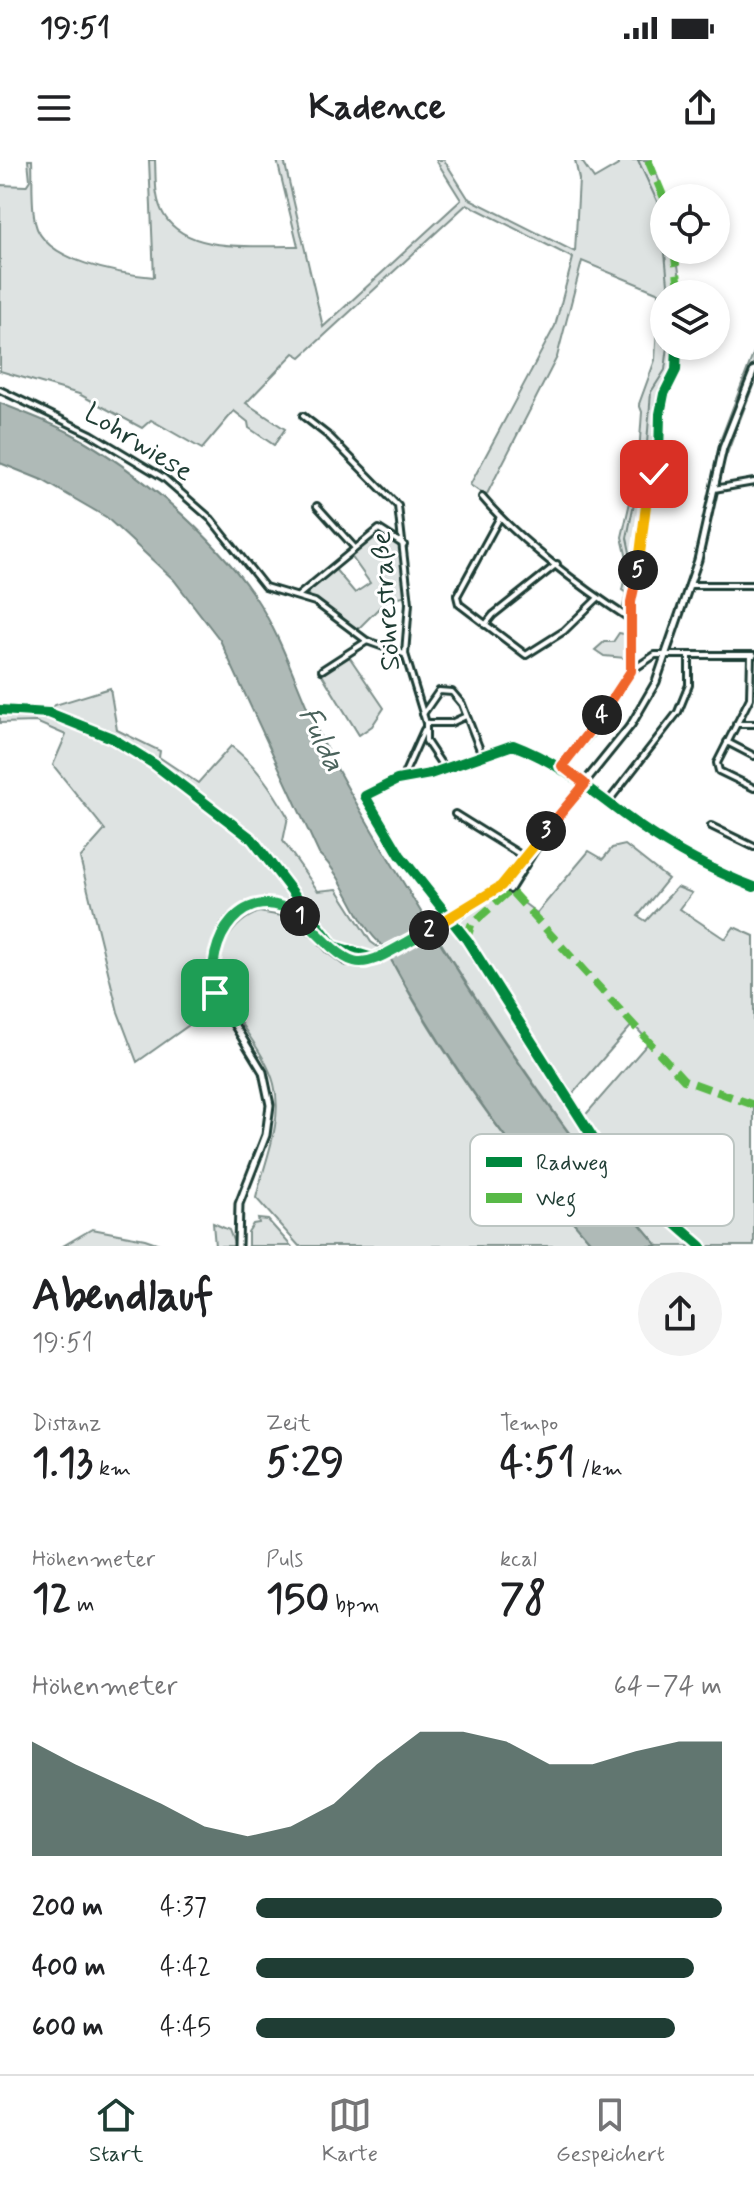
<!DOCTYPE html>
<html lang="de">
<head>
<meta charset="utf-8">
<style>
  :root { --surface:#fff; --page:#f2f2f2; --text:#202124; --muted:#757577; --line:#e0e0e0; --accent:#1f3d34 }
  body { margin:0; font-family:Mynerve,sans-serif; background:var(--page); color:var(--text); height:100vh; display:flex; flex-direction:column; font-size:30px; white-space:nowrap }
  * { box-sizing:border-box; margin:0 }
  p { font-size:26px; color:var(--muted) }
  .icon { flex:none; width:44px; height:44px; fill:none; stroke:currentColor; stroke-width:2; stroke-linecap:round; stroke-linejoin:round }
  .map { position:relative; height:1086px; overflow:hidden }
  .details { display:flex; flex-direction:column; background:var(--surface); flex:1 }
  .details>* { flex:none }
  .tools { position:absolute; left:650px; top:24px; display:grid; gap:16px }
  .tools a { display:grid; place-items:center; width:80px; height:80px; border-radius:50%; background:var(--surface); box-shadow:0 4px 12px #0003; font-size:40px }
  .pin { position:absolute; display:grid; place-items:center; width:68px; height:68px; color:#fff; margin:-34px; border-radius:16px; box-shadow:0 4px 12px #0006 }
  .km { position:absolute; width:40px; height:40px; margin:-20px; border-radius:50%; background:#222; color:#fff; font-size:22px; line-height:40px; text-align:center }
  .round { display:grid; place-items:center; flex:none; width:84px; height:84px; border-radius:42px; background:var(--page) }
  .summary { display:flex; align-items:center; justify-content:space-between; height:136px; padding:0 32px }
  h1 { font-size:44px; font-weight:800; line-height:60px }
  .metrics { display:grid; grid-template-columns:repeat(3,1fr); gap:12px; height:136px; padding:8px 32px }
  .metrics div { display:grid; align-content:center }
  .metrics b { font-size:40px; font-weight:800 }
  .metrics small { font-size:22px; font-weight:400 }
  .metrics p { font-size:22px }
  .chart { height:224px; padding:16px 32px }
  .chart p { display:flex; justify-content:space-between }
  .chart svg { width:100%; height:144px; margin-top:8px; fill:var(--accent); opacity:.7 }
  ul { padding:0 32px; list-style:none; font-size:26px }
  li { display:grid; grid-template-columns:128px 96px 1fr; align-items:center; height:60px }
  li i { height:20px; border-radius:10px; background:var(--accent) }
  .status { display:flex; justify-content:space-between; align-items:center; height:56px; padding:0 40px; background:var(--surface); direction:ltr }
  .status svg { height:22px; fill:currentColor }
  header { display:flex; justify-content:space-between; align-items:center; height:104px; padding:0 32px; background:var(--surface); font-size:36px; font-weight:800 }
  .tabs { display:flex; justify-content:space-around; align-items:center; height:112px; border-top:2px solid var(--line); background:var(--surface); font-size:22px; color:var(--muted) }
  .tabs a { display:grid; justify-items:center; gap:4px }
  .tabs .active { color:var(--accent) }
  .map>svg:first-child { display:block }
  .green { fill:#dee3e2; stroke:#7e908b; stroke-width:2 }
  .water { fill:#afbab7; stroke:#758883; stroke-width:2 }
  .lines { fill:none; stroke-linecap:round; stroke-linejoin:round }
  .stream { stroke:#758883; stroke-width:2 }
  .minor-casing { stroke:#1f3d34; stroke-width:10 }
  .tertiary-casing { stroke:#1f3d34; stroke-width:11 }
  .minor { stroke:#fff; stroke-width:4 }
  .tertiary { stroke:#fff; stroke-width:5 }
  .quiet { stroke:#58b947; stroke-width:8; stroke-dasharray:16 8; stroke-linecap:butt }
  .cycleway-casing { stroke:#fff; stroke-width:15 }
  .cycleway { stroke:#00873e; stroke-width:10 }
  .split-1-casing { stroke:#fff; stroke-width:16 }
  .split-2-casing { stroke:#fff; stroke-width:16 }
  .split-3-casing { stroke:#fff; stroke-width:16 }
  .split-4-casing { stroke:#fff; stroke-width:16 }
  .split-5-casing { stroke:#fff; stroke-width:16 }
  .split-6-casing { stroke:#fff; stroke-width:16 }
  .split-1 { stroke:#22a559; stroke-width:10 }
  .split-2 { stroke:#22a559; stroke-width:10 }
  .split-3 { stroke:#f5b400; stroke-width:10 }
  .split-4 { stroke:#f0652b; stroke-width:10 }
  .split-5 { stroke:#f0652b; stroke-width:10 }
  .split-6 { stroke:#f5b400; stroke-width:10 }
  .labels { text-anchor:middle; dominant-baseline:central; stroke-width:6; stroke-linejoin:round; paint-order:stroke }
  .street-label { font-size:28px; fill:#1f3d34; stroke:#fff }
  .water-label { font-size:30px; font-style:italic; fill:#4a625b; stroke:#fff }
  .key { fill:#fff; stroke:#bcc5c2; stroke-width:2 }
  .key-label { font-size:22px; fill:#1f3d34 }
</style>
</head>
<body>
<div class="status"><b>19:51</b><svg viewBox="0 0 49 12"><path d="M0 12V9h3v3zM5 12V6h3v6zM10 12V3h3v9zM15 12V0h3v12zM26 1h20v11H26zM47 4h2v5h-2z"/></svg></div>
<header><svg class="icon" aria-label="menu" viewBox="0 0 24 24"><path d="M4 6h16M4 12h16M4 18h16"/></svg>Kadence<svg class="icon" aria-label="share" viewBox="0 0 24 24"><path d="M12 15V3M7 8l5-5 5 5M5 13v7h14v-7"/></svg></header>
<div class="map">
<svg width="754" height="1086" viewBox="0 0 754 1086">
  <rect width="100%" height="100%" fill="#fff"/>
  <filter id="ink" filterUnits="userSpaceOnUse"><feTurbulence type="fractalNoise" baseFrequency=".0125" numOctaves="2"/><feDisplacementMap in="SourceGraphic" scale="16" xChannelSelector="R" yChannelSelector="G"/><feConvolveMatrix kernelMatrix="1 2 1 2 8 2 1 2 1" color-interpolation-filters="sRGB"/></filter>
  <g filter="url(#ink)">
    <g class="green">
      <path d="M28 0H32C33 20 31 43 35 62 43 102 121 114 154 117L149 0H155C156 18 154 39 164 55 188 95 258 85 298 86L277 0H284L323 167 461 40 436 0H444L468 38 575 92 579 19 575 0H581L594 19 618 5 616 0H651L666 38 664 90H676L682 134H664V186H679L677 213 666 236 662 256 659 315 650 313 629 435 622 430 628 403 622 377 638 307 642 252 639 244 655 200 659 133 582 101 557 197 486 336 470 325 555 166 573 98 467 44 301 197 294 193 246 243 285 269 274 285 249 268 248 262 234 251 202 289 151 260 142 268 79 234 0 211V25L26 26 30 20Z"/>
      <polygon points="754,192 754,223 725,299 717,301 720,281"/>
      <polygon points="380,372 403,386 407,435 387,440 358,469 308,435 307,430 334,408 355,433 370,423 351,396"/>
      <polygon points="619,473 629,475 625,498 604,496 595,490 604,482 613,482"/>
      <polygon points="348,495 384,548 372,566 359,575 321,513"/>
      <path d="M110 528 117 570 160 591 159 597 198 623 231 586C257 606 272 629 288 657L283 681 318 731 337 729 371 782 382 790 374 795 337 784 263 692 303 748C287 744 270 738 253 742 208 752 201 812 213 848L137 902 118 852 80 698 105 670 53 605 66 575 36 562 0 563V546L9 551 49 553 55 545Z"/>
      <path d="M625 685 668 719 638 756 646 761 677 727 692 733 680 749 725 779 734 767 754 776V1086H701C657 1047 613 1010 581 960L649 882 633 864 568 939 454 762 457 755 501 726 537 753 589 691 603 699 612 688Z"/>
      <path d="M259 752 288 757 345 805H373L389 796C444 901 516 997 594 1086H299L256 1038C264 1003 284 961 274 924 262 876 197 832 227 779 235 766 245 757 259 752Z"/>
      <path d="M452 763 601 995 696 1086H658C574 987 502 881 434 772Z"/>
      <polygon points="258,1059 268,1060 291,1086 248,1086 248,1072 253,1064 259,1063"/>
      <polygon points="213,1063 229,1070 235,1086 215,1086"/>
      <polygon points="92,1069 145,1079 165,1086 63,1086"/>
    </g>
    <path class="water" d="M0 243C24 253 50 262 72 274 136 309 212 374 253 434 283 478 297 529 320 576 336 609 355 641 373 672 458 816 549 958 658 1086H594C513 994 442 895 384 787 354 762 347 719 319 694L220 480 174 420 106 357 42 320 0 303Z"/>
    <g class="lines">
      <g class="stream">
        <polyline points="638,0 662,52 655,64 665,93 669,134"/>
        <polyline points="623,447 632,402 627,378 638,323 645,309 651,232 665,210 668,186"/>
      </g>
      <defs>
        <g id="minor">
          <polyline points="0,230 91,274 164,318 211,359 265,427 315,442 367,481"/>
          <polyline points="303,256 330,277 398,346 409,443 405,494 426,563 426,581 444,608"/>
          <polyline points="714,329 754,322"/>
          <path d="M482 337C518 380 582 428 630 459"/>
          <polyline points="317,346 355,388"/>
          <polyline points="500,357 457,436 459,444 526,495 564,471 598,438"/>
          <polyline points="690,425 754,425"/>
          <polyline points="299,435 379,369 404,385"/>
          <polyline points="485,465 493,455 557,404"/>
          <polyline points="751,495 750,538 717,603 719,611 754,628"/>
          <polyline points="322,510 367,481 404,494"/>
          <polyline points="631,511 631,442 648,329 654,314"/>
          <polyline points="423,554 439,531 452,532 462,544 482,595"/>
          <polyline points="426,563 451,563 466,556"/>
          <polyline points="736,564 754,564"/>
          <polyline points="727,582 754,596"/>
          <polyline points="562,606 589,575 631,511 655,495 754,495"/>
          <polyline points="402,619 424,570"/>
          <polyline points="365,636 397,620 430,614 513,585 562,606 585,624"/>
          <polyline points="608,642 678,552 689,525 689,495"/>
          <polyline points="455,654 524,697"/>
          <polyline points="711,666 754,687"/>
          <polyline points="510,730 545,674"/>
        </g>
        <g id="tertiary">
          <path d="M585 624C638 666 691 702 754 727"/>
          <polyline points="238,1086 239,1044 266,975 270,945 263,912 215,833 212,802 222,773 242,751 254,745 273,744 300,756 330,789 346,801 368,802 457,755 501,726 631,565 656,522 698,400 723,288 754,210"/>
        </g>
      </defs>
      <use href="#minor" class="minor-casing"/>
      <use href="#tertiary" class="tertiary-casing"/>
      <use href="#minor" class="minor"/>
      <use href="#tertiary" class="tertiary"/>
      <g class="quiet">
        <polyline points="648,0 664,38"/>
        <polyline points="674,90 680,134"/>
        <polyline points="467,780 471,765 510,730 684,920 754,945"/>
      </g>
      <defs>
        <g id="cycleway">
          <polyline points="0,550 49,553 112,578 154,604 252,679 334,786 376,799"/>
          <polyline points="562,606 589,575 631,511 631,442 648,329 659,296 660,254 664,234 676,210 677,186"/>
          <polyline points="366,802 457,755 501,726 585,624"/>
          <path d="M701 1086 646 1038 600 989 467 780 400 695 365 636 397 620 430 614 513 585C566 605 593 634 638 665 675 691 713 711 754 727"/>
        </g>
      </defs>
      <use href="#cycleway" class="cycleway-casing"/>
      <use href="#cycleway" class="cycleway"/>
    </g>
  </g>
  <g class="lines" filter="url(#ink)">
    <defs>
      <path id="split-1" d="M215 833C203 781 244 717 300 756"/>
      <path id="split-2" d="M300 756C362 819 354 811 429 770"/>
      <polyline id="split-3" points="429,770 501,726 546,671"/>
      <polyline id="split-4" points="546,671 585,624 562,606 602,555"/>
      <polyline id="split-5" points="602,555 631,511 631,442 638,410"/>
      <polyline id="split-6" points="638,410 648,329 654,314"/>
    </defs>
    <use href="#split-1" class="split-1-casing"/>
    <use href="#split-2" class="split-2-casing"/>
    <use href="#split-3" class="split-3-casing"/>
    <use href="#split-4" class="split-4-casing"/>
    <use href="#split-5" class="split-5-casing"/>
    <use href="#split-6" class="split-6-casing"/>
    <use href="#split-1" class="split-1"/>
    <use href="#split-2" class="split-2"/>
    <use href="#split-3" class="split-3"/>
    <use href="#split-4" class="split-4"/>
    <use href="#split-5" class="split-5"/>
    <use href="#split-6" class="split-6"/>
  </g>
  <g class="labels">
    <g class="street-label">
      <text transform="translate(138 283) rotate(32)">Lohrwiese</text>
      <text transform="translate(387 441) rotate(-94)">Söhrestraße</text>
    </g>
    <g class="water-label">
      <text transform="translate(321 579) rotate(64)">Fulda</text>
    </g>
  </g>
  <rect x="470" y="974" width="264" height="92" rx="12" class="key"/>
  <rect x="486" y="997" width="36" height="10" fill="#00873e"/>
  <rect x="486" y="1033" width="36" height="10" fill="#58b947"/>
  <g class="key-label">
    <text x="536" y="1010">Radweg</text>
    <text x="536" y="1046">Weg</text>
  </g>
</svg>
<div class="tools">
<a><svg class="icon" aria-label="locate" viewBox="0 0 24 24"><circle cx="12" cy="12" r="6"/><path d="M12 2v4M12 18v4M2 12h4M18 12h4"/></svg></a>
<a><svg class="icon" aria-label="layers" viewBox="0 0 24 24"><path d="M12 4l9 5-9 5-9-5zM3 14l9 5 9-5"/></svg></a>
</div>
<div class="pin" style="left:215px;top:833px;background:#1e9e55"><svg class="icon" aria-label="arrive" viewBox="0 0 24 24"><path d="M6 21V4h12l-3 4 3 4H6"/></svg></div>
<div class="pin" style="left:654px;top:314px;background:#d93025"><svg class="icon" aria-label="check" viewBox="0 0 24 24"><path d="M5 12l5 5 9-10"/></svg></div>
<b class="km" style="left:300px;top:756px">1</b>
<b class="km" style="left:429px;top:770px">2</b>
<b class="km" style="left:546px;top:671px">3</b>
<b class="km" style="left:602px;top:555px">4</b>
<b class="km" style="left:638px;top:410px">5</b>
</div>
<section class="details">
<div class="summary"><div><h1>Abendlauf</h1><p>19:51</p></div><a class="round"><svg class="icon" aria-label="share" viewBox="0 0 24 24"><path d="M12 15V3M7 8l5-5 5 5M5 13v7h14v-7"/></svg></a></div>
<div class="metrics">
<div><p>Distanz</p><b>1.13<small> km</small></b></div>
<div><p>Zeit</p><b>5:29</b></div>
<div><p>Tempo</p><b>4:51<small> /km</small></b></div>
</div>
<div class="metrics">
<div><p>Höhenmeter</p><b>12<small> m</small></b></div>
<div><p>Puls</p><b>150<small> bpm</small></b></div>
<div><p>kcal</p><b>78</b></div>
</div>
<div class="chart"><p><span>Höhenmeter</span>64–74 m</p>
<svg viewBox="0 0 160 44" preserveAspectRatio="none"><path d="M0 44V9L10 16L20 22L30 28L40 35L50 38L60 35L70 28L80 16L90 6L100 6L110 9L120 16L130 16L140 12L150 9L160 9V44z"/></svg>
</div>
<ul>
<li><b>200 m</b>4:37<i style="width:100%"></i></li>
<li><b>400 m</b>4:42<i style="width:94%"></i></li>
<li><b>600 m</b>4:45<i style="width:90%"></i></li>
</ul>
</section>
<nav class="tabs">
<a class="active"><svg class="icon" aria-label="home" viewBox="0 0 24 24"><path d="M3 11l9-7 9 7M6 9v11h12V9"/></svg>Start</a>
<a><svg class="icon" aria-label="map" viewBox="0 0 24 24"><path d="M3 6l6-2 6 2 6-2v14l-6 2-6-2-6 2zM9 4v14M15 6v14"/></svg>Karte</a>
<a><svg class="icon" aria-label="saved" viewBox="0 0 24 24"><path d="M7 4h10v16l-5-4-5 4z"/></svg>Gespeichert</a>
</nav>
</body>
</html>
